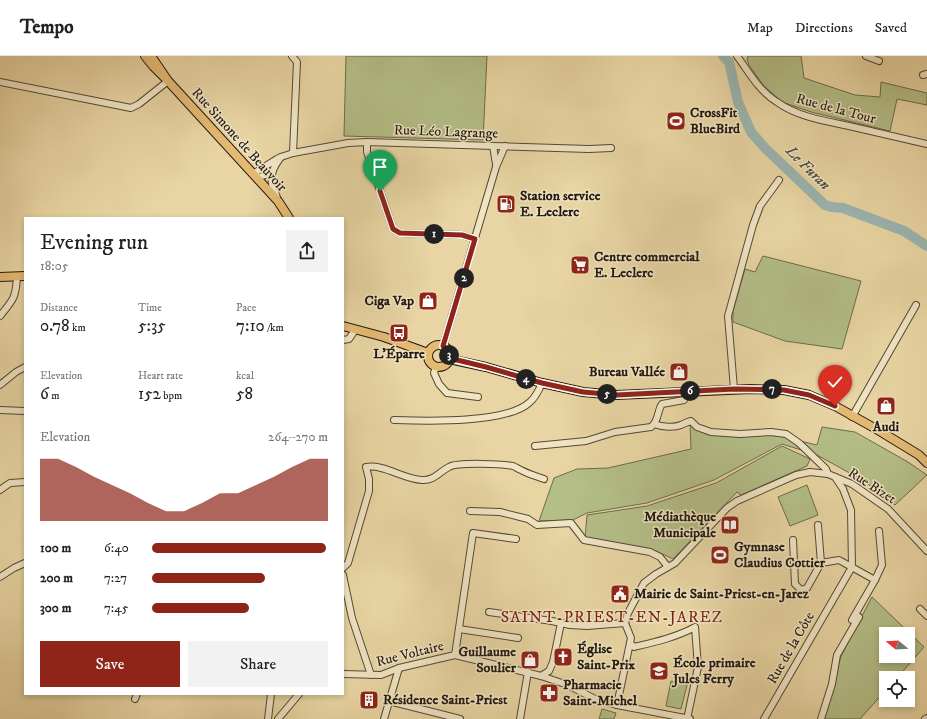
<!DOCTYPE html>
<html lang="en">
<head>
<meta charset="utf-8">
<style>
  :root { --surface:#fff; --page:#f2f2f2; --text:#222; --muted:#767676; --line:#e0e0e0; --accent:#8f2418 }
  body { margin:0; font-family:"IM FELL DW Pica",serif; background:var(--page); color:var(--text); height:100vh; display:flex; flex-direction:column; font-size:15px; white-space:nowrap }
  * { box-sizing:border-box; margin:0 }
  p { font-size:13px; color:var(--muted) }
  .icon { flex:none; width:22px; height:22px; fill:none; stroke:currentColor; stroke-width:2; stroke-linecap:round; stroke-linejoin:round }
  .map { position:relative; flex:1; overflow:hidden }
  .panel { position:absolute; left:24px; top:161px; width:320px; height:478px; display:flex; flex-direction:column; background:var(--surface); border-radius:0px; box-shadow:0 2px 6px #0003 }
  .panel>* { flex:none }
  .needle { width:26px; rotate:288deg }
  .buttons { position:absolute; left:879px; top:571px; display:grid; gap:8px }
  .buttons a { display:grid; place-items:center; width:36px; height:36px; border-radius:0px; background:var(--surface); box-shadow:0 2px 6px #0003; font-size:20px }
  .pin { position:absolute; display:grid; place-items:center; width:34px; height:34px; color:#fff; margin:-41px -17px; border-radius:50% 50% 50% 0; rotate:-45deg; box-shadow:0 0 4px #0007 }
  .pin .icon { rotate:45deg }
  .km { position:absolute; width:20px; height:20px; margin:-10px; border-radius:50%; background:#222; color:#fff; font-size:11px; line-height:20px; text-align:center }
  .round { display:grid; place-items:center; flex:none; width:42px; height:42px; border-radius:0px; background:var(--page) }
  .overview { display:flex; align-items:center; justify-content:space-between; height:68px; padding:0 16px }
  h1 { font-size:22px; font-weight:600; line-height:30px }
  .metrics { display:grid; grid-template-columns:repeat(3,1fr); gap:6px; height:68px; padding:4px 16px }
  .metrics div { display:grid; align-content:center }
  .metrics b { font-size:17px; font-weight:600 }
  .metrics small { font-size:11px; font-weight:400 }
  .metrics p { font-size:11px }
  .chart { height:112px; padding:8px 16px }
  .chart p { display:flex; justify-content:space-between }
  .chart svg { width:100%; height:72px; margin-top:4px; fill:var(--accent); opacity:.7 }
  .button { display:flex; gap:8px; margin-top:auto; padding:8px 16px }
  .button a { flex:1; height:46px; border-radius:0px; background:var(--accent); color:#fff; font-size:16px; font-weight:600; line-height:46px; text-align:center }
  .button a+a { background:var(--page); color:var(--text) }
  ul { padding:0 16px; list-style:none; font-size:13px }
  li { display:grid; grid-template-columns:64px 48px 1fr; align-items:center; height:30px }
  li i { height:10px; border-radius:5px; background:var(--accent) }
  header { display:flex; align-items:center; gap:24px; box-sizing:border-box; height:56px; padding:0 20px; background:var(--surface); border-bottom:1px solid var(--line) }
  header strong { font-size:19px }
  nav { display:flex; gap:22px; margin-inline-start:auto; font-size:14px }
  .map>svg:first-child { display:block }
  .green { fill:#b4be87; stroke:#6b6c4c; fill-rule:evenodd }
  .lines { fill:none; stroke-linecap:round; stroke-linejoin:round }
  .river { stroke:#9bb6b1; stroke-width:10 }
  .minor-casing { stroke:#544936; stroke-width:8 }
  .major-casing { stroke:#221a11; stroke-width:10 }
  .minor { stroke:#f0e4c3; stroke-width:6 }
  .major { stroke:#e4ba72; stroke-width:8 }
  .route-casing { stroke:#fff; stroke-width:8 }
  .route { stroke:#8f2418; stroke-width:5 }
  .labels { text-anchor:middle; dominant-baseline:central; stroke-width:3; stroke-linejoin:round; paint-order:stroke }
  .street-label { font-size:14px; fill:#221a11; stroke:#f0e4c3 }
  .poi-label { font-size:14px; font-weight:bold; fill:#221a11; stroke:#f0e4c3; text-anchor:start }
  .water-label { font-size:15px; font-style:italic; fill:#464941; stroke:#f0e4c3 }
  .quarter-label { font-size:16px; letter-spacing:1px; fill:#7a1f14; stroke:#f0e4c3 }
</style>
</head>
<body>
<header>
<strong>Tempo</strong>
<nav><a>Map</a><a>Directions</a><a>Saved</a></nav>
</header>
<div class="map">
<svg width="927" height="663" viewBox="0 0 927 663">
  <rect width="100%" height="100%" fill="#e8d5a3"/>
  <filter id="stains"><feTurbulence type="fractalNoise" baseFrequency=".005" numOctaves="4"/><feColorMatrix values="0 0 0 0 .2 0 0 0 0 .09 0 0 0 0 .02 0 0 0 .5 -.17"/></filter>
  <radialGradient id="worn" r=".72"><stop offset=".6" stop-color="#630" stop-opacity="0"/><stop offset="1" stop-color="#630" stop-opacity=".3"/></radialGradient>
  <g class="green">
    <polygon points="346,0 487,0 483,84 344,80"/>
    <polygon points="748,0 801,0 804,22 855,39 880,41 881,26 927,37 927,49 897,43 890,75 811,56 782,46 763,29 749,9 747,3"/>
    <polygon points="763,200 861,225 842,293 785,285 733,266 733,255 745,213 755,216"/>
    <polygon points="690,368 695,373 715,379 740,381 756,377 771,378 817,389 822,371 855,376 908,406 927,419 895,449 864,425 817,399 782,388 714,424 647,447 587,457 573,464 539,465 554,422 577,413 608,412 691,393"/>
    <polygon points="782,390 810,403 807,410 741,439 737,436 673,503 652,493 585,483 587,459 647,450 716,427"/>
    <polygon points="807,429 818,459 790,470 778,441"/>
    <path d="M872 541 924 591 897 622H886V634L860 663H823L841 600ZM886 578H908V600H886Z"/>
    <polygon points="671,625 687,629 681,653 666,650"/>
    <polygon points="602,653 616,657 614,663 599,663"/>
  </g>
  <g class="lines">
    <polyline class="river" points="723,0 729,6 738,46 751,76 765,92 825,149 831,151 843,152 904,175 927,190"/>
    <defs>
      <g id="minor">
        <polyline points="292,0 297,6 293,97"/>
        <path d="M737 0C749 16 759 35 777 46 798 61 825 65 849 70 875 76 901 82 927 88"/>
        <polyline points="866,0 879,5"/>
        <polyline points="923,19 927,18"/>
        <polyline points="0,26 131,52 139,48 168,25"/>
        <polyline points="367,86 367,96 393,173 400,177 462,179 475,183"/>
        <polyline points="493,90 496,108"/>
        <polyline points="281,101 293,97 348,87 367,86 589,93 611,92"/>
        <path d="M253 118 277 103 281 101C275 109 270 117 272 128 273 133 277 138 277 143"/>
        <polyline points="256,122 272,117"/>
        <path d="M0 260C13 244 16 242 17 220"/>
        <polyline points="343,284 349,283 355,274"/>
        <polyline points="443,290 496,111 505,90"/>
        <polyline points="436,310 434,317 439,328 447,337 478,341"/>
        <polyline points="0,329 16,316 25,311"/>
        <polyline points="734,333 728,260 753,169 760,150 779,124"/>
        <polyline points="0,354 25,355"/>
        <polyline points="852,361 916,249"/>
        <path d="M394 364C425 365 507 368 530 346 536 341 539 334 542 327"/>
        <path d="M654 368C662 371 674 372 681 369 685 367 687 366 691 365L697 371 711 376 740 378 771 376 786 378 799 387 826 413 828 418"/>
        <path d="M535 390 586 385 615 376 651 371C659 365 657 355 662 348L684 344 688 335"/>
        <polyline points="0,434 10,427 25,426"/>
        <polyline points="470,455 500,456 528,463 537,469 571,467 584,484 650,496 660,501 668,511"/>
        <polyline points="793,484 795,528 801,534 807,532 821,507 818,469"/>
        <polyline points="821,507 839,504 875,524 882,509 879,475"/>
        <path d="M343 512 348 507 369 435V423L366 411C384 408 403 423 422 424 434 425 439 416 449 411 458 406 502 408 513 410 516 411 518 413 521 414 528 418 536 420 544 423"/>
        <polyline points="343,519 352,562 371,619"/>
        <polyline points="0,521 14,512 25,507"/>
        <polyline points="920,553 927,560"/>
        <polyline points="489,556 552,565 570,569 587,570 625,567"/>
        <polyline points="852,564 875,524"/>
        <polyline points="625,567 628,557 644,527 656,518 675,507 727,452 737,445 796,419 810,416 828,418 852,428 888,453 927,495"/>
        <polyline points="459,573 518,582"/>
        <path d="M630 587 634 591C655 586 677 581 695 571L698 611 687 663"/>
        <polyline points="455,599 473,477 516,483"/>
        <polyline points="343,618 381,619 399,612 455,599 541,620 568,629 593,642 617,649 690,663"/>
        <polyline points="541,620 549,615 553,606 561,567"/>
        <polyline points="135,643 137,638"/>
        <polyline points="389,645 460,663"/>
        <polyline points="617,649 631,582 625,567"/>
        <polyline points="268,663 271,638"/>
        <polyline points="278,663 299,638"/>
        <polyline points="384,663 399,612"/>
        <polyline points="520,663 528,616"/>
        <polyline points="764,663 852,511 851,454 843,433 835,421"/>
        <polyline points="821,663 832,628 837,599 859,561"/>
        <polyline points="925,663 927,662"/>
      </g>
      <g id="major">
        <polyline points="145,0 153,10 168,25 151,0"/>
        <polyline points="168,25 278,145 289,162"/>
        <polyline points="0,221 25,220"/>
        <polyline points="343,270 384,281 428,297"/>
        <circle cx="439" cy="300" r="11"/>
        <polyline points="449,303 486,311 542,327 583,336 617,339 751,333 784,334 809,339 835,350 878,374 919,399 927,407"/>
      </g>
    </defs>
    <use href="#minor" class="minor-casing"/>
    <use href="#major" class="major-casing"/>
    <use href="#minor" class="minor"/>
    <use href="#major" class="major"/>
  </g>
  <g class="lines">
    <defs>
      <polyline id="route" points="380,135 393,173 400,177 462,179 475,183 443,290 449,296 449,302 486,311 542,327 583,336 617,339 734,333 784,334 809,339 835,350"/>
    </defs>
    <use href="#route" class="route-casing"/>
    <use href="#route" class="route"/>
  </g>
  <defs>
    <symbol id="stadium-square" viewBox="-11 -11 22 22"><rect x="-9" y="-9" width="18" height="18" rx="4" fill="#8f2418" stroke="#f0e4c3"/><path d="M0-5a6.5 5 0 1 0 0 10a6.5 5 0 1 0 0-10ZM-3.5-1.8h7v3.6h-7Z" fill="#fff"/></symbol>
    <symbol id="fuel-square" viewBox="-11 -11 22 22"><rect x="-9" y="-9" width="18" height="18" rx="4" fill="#8f2418" stroke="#f0e4c3"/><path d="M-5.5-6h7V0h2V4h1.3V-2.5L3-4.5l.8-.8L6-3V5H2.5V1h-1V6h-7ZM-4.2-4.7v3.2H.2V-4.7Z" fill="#fff"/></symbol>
    <symbol id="supermarket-square" viewBox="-11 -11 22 22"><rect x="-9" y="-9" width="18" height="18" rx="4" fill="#8f2418" stroke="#f0e4c3"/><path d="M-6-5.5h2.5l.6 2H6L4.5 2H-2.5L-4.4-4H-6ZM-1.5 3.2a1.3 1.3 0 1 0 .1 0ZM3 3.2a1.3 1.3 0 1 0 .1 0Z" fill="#fff"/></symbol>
    <symbol id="shop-square" viewBox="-11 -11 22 22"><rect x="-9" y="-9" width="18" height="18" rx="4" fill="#8f2418" stroke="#f0e4c3"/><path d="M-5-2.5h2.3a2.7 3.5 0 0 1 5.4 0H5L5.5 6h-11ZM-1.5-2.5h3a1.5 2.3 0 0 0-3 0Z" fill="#fff"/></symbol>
    <symbol id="bus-square" viewBox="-11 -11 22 22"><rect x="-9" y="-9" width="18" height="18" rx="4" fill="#8f2418" stroke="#f0e4c3"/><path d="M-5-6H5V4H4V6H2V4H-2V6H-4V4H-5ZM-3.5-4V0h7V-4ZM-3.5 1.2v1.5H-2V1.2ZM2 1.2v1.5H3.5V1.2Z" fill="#fff"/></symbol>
    <symbol id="library-square" viewBox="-11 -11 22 22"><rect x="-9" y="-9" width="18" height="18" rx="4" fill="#8f2418" stroke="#f0e4c3"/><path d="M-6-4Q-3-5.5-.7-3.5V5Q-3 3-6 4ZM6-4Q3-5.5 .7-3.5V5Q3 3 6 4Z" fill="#fff"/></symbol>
    <symbol id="civic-square" viewBox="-11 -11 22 22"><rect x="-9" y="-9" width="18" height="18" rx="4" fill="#8f2418" stroke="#f0e4c3"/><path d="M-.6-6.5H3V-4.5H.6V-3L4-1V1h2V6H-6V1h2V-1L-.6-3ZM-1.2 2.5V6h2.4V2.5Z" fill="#fff"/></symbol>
    <symbol id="church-square" viewBox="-11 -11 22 22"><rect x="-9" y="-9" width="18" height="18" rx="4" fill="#8f2418" stroke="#f0e4c3"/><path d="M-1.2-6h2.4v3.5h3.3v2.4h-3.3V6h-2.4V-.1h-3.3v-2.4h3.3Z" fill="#fff"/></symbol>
    <symbol id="school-square" viewBox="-11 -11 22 22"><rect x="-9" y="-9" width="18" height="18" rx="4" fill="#8f2418" stroke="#f0e4c3"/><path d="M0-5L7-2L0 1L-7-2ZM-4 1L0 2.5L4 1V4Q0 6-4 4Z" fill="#fff"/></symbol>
    <symbol id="pharmacy-square" viewBox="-11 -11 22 22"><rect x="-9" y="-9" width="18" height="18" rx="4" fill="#8f2418" stroke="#f0e4c3"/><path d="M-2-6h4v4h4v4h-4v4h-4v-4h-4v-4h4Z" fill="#fff"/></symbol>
    <symbol id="building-square" viewBox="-11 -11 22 22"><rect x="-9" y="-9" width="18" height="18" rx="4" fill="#8f2418" stroke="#f0e4c3"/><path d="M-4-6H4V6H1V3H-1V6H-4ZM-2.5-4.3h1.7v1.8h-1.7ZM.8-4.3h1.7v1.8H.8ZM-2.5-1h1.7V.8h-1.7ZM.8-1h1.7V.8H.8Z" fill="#fff"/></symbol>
  </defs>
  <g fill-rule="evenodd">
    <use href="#stadium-square" x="665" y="54" width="22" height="22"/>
    <use href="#fuel-square" x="495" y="137" width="22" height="22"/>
    <use href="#supermarket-square" x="569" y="198" width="22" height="22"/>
    <use href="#shop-square" x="417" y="234" width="22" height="22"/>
    <use href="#bus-square" x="388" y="266" width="22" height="22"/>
    <use href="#shop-square" x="668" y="305" width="22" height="22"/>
    <use href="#shop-square" x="875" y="339" width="22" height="22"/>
    <use href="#library-square" x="719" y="458" width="22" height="22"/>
    <use href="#stadium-square" x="709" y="488" width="22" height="22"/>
    <use href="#civic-square" x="609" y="527" width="22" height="22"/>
    <use href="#church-square" x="552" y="590" width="22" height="22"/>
    <use href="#shop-square" x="519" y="593" width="22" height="22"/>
    <use href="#school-square" x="648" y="604" width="22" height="22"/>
    <use href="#pharmacy-square" x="538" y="626" width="22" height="22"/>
    <use href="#building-square" x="358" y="633" width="22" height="22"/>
  </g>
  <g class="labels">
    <g class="street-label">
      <text transform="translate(836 53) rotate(15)">Rue de la Tour</text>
      <text transform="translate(446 76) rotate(2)">Rue Léo Lagrange</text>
      <text transform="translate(239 84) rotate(48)">Rue Simone de Beauvoir</text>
      <text transform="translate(872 430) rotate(33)">Rue Bizet</text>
      <text transform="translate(791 592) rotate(-60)">Rue de la Côte</text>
      <text transform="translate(410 598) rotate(-14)">Rue Voltaire</text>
    </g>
    <g class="poi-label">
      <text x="690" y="57">CrossFit<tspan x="690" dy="16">BlueBird</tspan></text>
      <text x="520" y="140">Station service<tspan x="520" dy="16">E. Leclerc</tspan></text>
      <text x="594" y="201">Centre commercial<tspan x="594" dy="16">E. Leclerc</tspan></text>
      <text x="414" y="245" text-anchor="end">Ciga Vap</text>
      <text x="399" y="298" text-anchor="middle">L'Éparre</text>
      <text x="665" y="316" text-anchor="end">Bureau Vallée</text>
      <text x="886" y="371" text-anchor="middle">Audi</text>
      <text x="716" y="461" text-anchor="end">Médiathèque<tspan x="716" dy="16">Municipale</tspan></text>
      <text x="734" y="491">Gymnase<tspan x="734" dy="16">Claudius Cottier</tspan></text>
      <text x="634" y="538">Mairie de Saint-Priest-en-Jarez</text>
      <text x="577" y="593">Église<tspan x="577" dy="16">Saint-Prix</tspan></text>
      <text x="516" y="596" text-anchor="end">Guillaume<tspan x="516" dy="16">Soulier</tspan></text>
      <text x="673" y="607">École primaire<tspan x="673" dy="16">Jules Ferry</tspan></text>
      <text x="563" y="629">Pharmacie<tspan x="563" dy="16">Saint-Michel</tspan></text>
      <text x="383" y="644">Résidence Saint-Priest</text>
    </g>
    <g class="water-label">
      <text transform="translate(808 112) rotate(45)">Le Furan</text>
    </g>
    <g class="quarter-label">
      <text x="612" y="561">SAINT-PRIEST-EN-JAREZ</text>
    </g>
  </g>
  <rect width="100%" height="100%" filter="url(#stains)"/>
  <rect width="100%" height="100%" fill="url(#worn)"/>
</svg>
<div class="buttons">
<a><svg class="needle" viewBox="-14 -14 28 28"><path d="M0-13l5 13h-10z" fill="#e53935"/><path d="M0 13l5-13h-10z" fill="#767676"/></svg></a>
<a><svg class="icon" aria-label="locate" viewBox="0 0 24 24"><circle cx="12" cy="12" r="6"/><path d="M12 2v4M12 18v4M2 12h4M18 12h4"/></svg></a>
</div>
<div class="pin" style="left:380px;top:135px;background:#1e9e55"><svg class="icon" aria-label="arrive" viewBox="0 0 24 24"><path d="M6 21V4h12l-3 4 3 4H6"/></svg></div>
<div class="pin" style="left:835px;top:350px;background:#d93025"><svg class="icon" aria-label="check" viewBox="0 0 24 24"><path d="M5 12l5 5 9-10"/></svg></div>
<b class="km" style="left:434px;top:178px">1</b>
<b class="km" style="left:464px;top:222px">2</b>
<b class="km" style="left:449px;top:299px">3</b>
<b class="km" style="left:526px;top:323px">4</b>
<b class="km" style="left:607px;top:338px">5</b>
<b class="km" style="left:690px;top:335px">6</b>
<b class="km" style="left:772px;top:333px">7</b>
<section class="panel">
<div class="overview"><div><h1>Evening run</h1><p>18:05</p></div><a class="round"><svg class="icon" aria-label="share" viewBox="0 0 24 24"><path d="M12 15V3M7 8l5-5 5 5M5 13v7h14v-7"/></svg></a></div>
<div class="metrics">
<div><p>Distance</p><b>0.78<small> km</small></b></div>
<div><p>Time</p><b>5:35</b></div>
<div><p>Pace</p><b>7:10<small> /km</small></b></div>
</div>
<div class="metrics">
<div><p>Elevation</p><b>6<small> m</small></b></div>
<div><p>Heart rate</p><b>152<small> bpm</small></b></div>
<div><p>kcal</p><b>58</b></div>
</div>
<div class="chart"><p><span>Elevation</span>264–270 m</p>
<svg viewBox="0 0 160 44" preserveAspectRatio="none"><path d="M0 44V6L10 6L20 11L30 17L40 22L50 27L60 33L70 38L80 38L90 33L100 27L110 27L120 22L130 17L140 11L150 6L160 6V44z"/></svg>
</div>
<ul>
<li><b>100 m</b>6:40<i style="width:99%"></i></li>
<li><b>200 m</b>7:27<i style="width:64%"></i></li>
<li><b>300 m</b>7:45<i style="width:55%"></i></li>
</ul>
<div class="button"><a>Save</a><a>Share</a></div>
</section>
</div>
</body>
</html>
